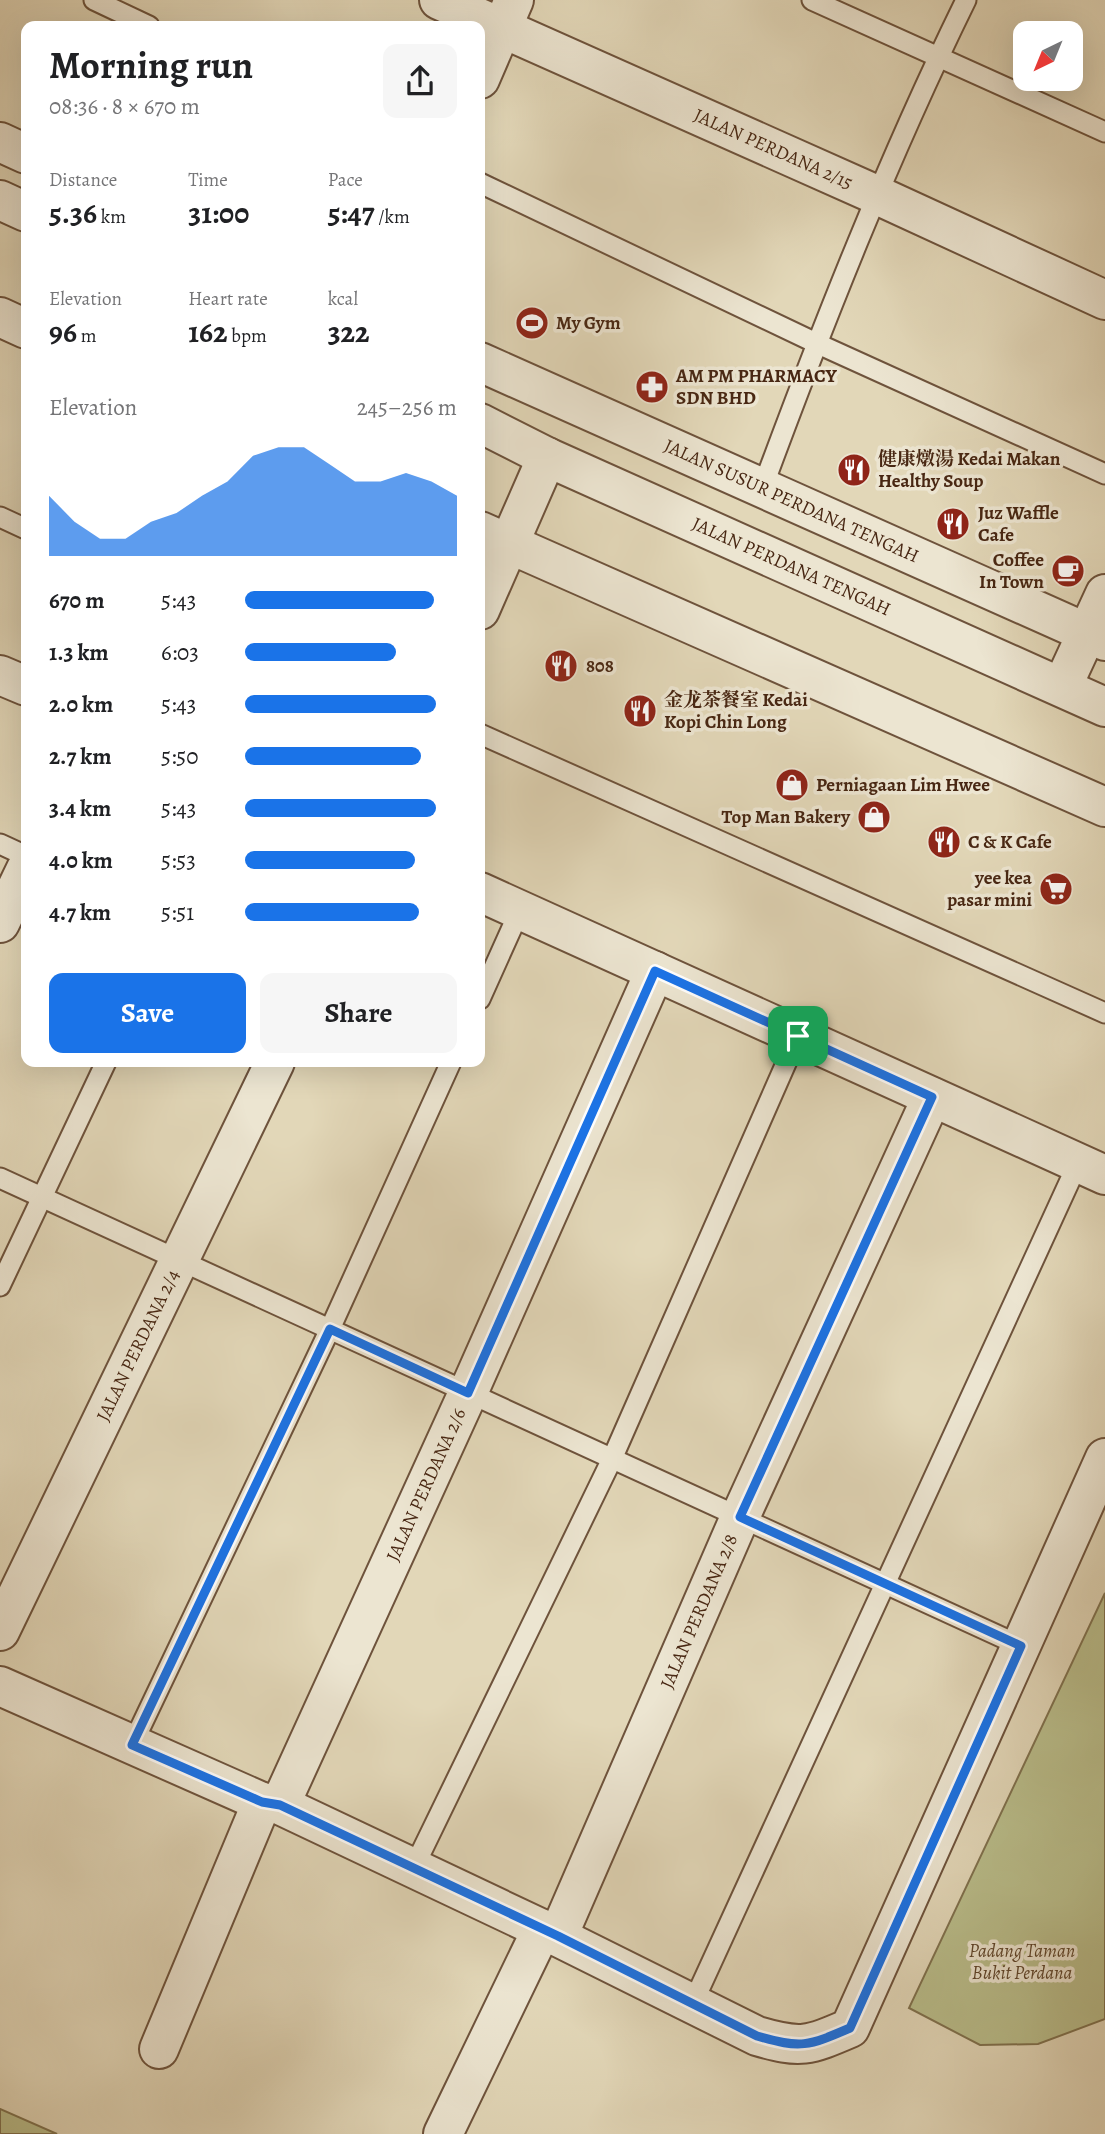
<!DOCTYPE html>
<html lang="en">
<head>
<meta charset="utf-8">
<style>
  :root { --surface:#fff; --page:#f6f6f6; --text:#202124; --muted:#757577; --accent:#1a73e8 }
  body { margin:0; font-family:Alegreya,"Noto Serif SC",serif; background:var(--page); color:var(--text); height:100vh; display:flex; flex-direction:column; font-size:26px; white-space:nowrap }
  * { box-sizing:border-box; margin:0 }
  p { font-size:23px; color:var(--muted) }
  .icon { flex:none; width:38px; height:38px; fill:none; stroke:currentColor; stroke-width:2; stroke-linecap:round; stroke-linejoin:round }
  .map { position:relative; flex:1; overflow:hidden }
  .sheet { position:absolute; left:21px; top:21px; width:464px; height:1046px; display:flex; flex-direction:column; background:var(--surface); border-radius:14px; box-shadow:0 7px 28px #0002 }
  .sheet>* { flex:none }
  .needle { width:46px; rotate:223deg }
  .fabs { position:absolute; left:1013px; top:21px; display:grid; gap:14px }
  .fabs a { display:grid; place-items:center; width:70px; height:70px; border-radius:14px; background:var(--surface); box-shadow:0 7px 28px #0002; font-size:35px }
  .pin { position:absolute; display:grid; place-items:center; width:60px; height:60px; color:#fff; margin:-30px; border-radius:14px; box-shadow:0 4px 10px #0006 }
  .round { display:grid; place-items:center; flex:none; width:74px; height:74px; border-radius:14px; background:var(--page) }
  .head { display:flex; align-items:center; justify-content:space-between; height:119px; padding:0 28px }
  h1 { font-size:38px; font-weight:700; line-height:52px }
  .stats { display:grid; grid-template-columns:repeat(3,1fr); gap:10px; height:119px; padding:7px 28px }
  .stats div { display:grid; align-content:center }
  .stats b { font-size:30px; font-weight:700 }
  .stats small { font-size:19px; font-weight:400 }
  .stats p { font-size:19px }
  .chart { height:196px; padding:14px 28px }
  .chart p { display:flex; justify-content:space-between }
  .chart svg { width:100%; height:126px; margin-top:7px; fill:var(--accent); opacity:.7 }
  .primary-button { display:flex; gap:14px; margin-top:auto; padding:14px 28px }
  .primary-button a { flex:1; height:80px; border-radius:14px; background:var(--accent); color:#fff; font-size:28px; font-weight:700; line-height:80px; text-align:center }
  .primary-button a+a { background:var(--page); color:var(--text) }
  ul { padding:0 28px; list-style:none; font-size:23px }
  li { display:grid; grid-template-columns:112px 84px 1fr; align-items:center; height:52px }
  li i { height:18px; border-radius:9px; background:var(--accent) }
  .map>svg:first-child { display:block }
  .green { fill:#b9bd8b; stroke:#80724f; stroke-width:2 }
  .lines { fill:none; stroke-linecap:round; stroke-linejoin:round }
  .lane-casing { stroke:#6e533c; stroke-width:23 }
  .street-casing { stroke:#6e533c; stroke-width:42 }
  .lane { stroke:#ece5d1; stroke-width:19 }
  .street { stroke:#ece5d1; stroke-width:38 }
  .route-casing { stroke:#fff; stroke-width:14 }
  .route { stroke:#1a73e8; stroke-width:9 }
  .labels { text-anchor:middle; dominant-baseline:central; stroke-width:7; stroke-linejoin:round; paint-order:stroke }
  .street-label { font-size:19px; fill:#482713; stroke:#ece5d1 }
  .poi-label { font-size:19px; font-weight:bold; fill:#482713; stroke:#ece5d1; text-anchor:start }
  .park-label { font-size:19px; font-style:italic; fill:#5f452b; stroke:#ece5d1 }
</style>
</head>
<body>
<div class="map">
<svg width="1105" height="2134" viewBox="0 0 1105 2134">
  <rect width="100%" height="100%" fill="#e2d7b8"/>
  <filter id="stains"><feTurbulence type="fractalNoise" baseFrequency=".00286" numOctaves="4"/><feColorMatrix values="0 0 0 0 .2 0 0 0 0 .09 0 0 0 0 .02 0 0 0 .5 -.17"/></filter>
  <radialGradient id="worn" r=".72"><stop offset=".6" stop-color="#630" stop-opacity="0"/><stop offset="1" stop-color="#630" stop-opacity=".3"/></radialGradient>
  <g class="green">
    <polygon points="1105,1593 1105,2019 1038,2044 980,2045 909,2008"/>
    <polygon points="0,2109 57,2134 0,2134"/>
  </g>
  <g class="lines">
    <defs>
      <g id="lane">
        <polyline points="94,0 149,26"/>
        <polyline points="812,0 1105,132"/>
        <polyline points="480,183 816,343 1105,474"/>
        <path d="M762 489C823 324 888 159 966 0"/>
        <polyline points="0,517 26,529"/>
        <polyline points="480,734 1105,1013"/>
        <polyline points="0,844 26,856"/>
        <polyline points="480,999 520,910"/>
        <polyline points="0,1178 1021,1646"/>
        <polyline points="0,1286 106,1062"/>
        <polyline points="132,1745 330,1329 451,1062"/>
        <polyline points="413,1869 612,1459 798,1036"/>
        <polyline points="692,2005 1078,1163"/>
      </g>
      <g id="street">
        <path id="s1" d="M439 0 879 196 1105 300"/>
        <polyline points="480,79 514,0"/>
        <polyline points="0,142 26,154"/>
        <polyline points="0,200 26,212"/>
        <polyline points="0,317 26,329"/>
        <path id="s2" d="M480 362 1105 641"/>
        <path id="s3" d="M480 423 547 457 1105 707"/>
        <polyline points="480,531 1105,807"/>
        <polyline points="480,610 547,457"/>
        <polyline points="0,675 26,686"/>
        <polyline points="1062,687 1105,594"/>
        <polyline points="480,892 1105,1175"/>
        <polyline points="0,923 26,869"/>
        <path id="s4" d="M0 1631 275 1062"/>
        <path d="M0 1686 262 1802 280 1805 542 1929 757 2036C801 2049 808 2046 850 2028L1105 1458"/>
        <path id="s5" d="M280 1805 468 1393 655 971"/>
        <path id="s6" d="M558 1936 740 1517 932 1097"/>
        <polyline points="159,2049 262,1802"/>
        <polyline points="443,2134 542,1929"/>
      </g>
    </defs>
    <use href="#lane" class="lane-casing"/>
    <use href="#street" class="street-casing"/>
    <use href="#lane" class="lane"/>
    <use href="#street" class="street"/>
  </g>
  <g class="lines">
    <defs>
      <path id="route" d="M655 971 932 1097 740 1517 1021 1646 850 2028C808 2046 801 2049 757 2036L558 1936 280 1805 262 1802 132 1745 330 1329 468 1393Z"/>
    </defs>
    <use href="#route" class="route-casing"/>
    <use href="#route" class="route"/>
  </g>
  <defs>
    <symbol id="stadium-disc" viewBox="-11 -11 22 22"><circle r="9.5" fill="#8f2418" stroke="#ece5d1"/><path d="M0-5a6.5 5 0 1 0 0 10a6.5 5 0 1 0 0-10ZM-3.5-1.8h7v3.6h-7Z" fill="#fff"/></symbol>
    <symbol id="pharmacy-disc" viewBox="-11 -11 22 22"><circle r="9.5" fill="#8f2418" stroke="#ece5d1"/><path d="M-2-6h4v4h4v4h-4v4h-4v-4h-4v-4h4Z" fill="#fff"/></symbol>
    <symbol id="restaurant-disc" viewBox="-11 -11 22 22"><circle r="9.5" fill="#8f2418" stroke="#ece5d1"/><path d="M-5-6h1v4h1v-4h1v4h1v-4h1v5L-1.5 .5V6h-2V.5L-5-1ZM5-6V6H3V1.5H1.5Q1.5-4 5-6Z" fill="#fff"/></symbol>
    <symbol id="cafe-disc" viewBox="-11 -11 22 22"><circle r="9.5" fill="#8f2418" stroke="#ece5d1"/><path d="M-5.5-4.5H6V0H3Q3 3.5 0 3.5H-2.5Q-5.5 3.5-5.5 0ZM3-3.2v2h1.7v-2ZM-6 4.5H4V6H-6Z" fill="#fff"/></symbol>
    <symbol id="shop-disc" viewBox="-11 -11 22 22"><circle r="9.5" fill="#8f2418" stroke="#ece5d1"/><path d="M-5-2.5h2.3a2.7 3.5 0 0 1 5.4 0H5L5.5 6h-11ZM-1.5-2.5h3a1.5 2.3 0 0 0-3 0Z" fill="#fff"/></symbol>
    <symbol id="supermarket-disc" viewBox="-11 -11 22 22"><circle r="9.5" fill="#8f2418" stroke="#ece5d1"/><path d="M-6-5.5h2.5l.6 2H6L4.5 2H-2.5L-4.4-4H-6ZM-1.5 3.2a1.3 1.3 0 1 0 .1 0ZM3 3.2a1.3 1.3 0 1 0 .1 0Z" fill="#fff"/></symbol>
  </defs>
  <g fill-rule="evenodd">
    <use href="#stadium-disc" x="513" y="304" width="38" height="38"/>
    <use href="#pharmacy-disc" x="633" y="368" width="38" height="38"/>
    <use href="#restaurant-disc" x="835" y="451" width="38" height="38"/>
    <use href="#restaurant-disc" x="934" y="505" width="38" height="38"/>
    <use href="#cafe-disc" x="1049" y="552" width="38" height="38"/>
    <use href="#restaurant-disc" x="542" y="647" width="38" height="38"/>
    <use href="#restaurant-disc" x="621" y="692" width="38" height="38"/>
    <use href="#shop-disc" x="773" y="766" width="38" height="38"/>
    <use href="#shop-disc" x="855" y="798" width="38" height="38"/>
    <use href="#restaurant-disc" x="925" y="823" width="38" height="38"/>
    <use href="#supermarket-disc" x="1037" y="870" width="38" height="38"/>
  </g>
  <g class="labels">
    <g class="street-label">
      <text stroke="none"><textPath href="#s1" startOffset="366">JALAN PERDANA 2/15</textPath></text>
      <text stroke="none"><textPath href="#s2" startOffset="341">JALAN SUSUR PERDANA TENGAH</textPath></text>
      <text stroke="none"><textPath href="#s3" startOffset="343">JALAN PERDANA TENGAH</textPath></text>
      <text stroke="none"><textPath href="#s4" startOffset="317">JALAN PERDANA 2/4</textPath></text>
      <text stroke="none"><textPath href="#s5" startOffset="352">JALAN PERDANA 2/6</textPath></text>
      <text stroke="none"><textPath href="#s6" startOffset="354">JALAN PERDANA 2/8</textPath></text>
    </g>
    <g class="poi-label">
      <text x="556" y="323">My Gym</text>
      <text x="676" y="376">AM PM PHARMACY<tspan x="676" dy="22">SDN BHD</tspan></text>
      <text x="878" y="459">健康燉湯 Kedai Makan<tspan x="878" dy="22">Healthy Soup</tspan></text>
      <text x="978" y="513">Juz Waffle<tspan x="978" dy="22">Cafe</tspan></text>
      <text x="1044" y="560" text-anchor="end">Coffee<tspan x="1044" dy="22">In Town</tspan></text>
      <text x="586" y="666">808</text>
      <text x="664" y="700">金龙茶餐室 Kedai<tspan x="664" dy="22">Kopi Chin Long</tspan></text>
      <text x="816" y="785">Perniagaan Lim Hwee</text>
      <text x="850" y="817" text-anchor="end">Top Man Bakery</text>
      <text x="968" y="842">C &amp; K Cafe</text>
      <text x="1032" y="878" text-anchor="end">yee kea<tspan x="1032" dy="22">pasar mini</tspan></text>
    </g>
    <g class="park-label">
      <text x="1022" y="1951">Padang Taman<tspan x="1022" dy="22">Bukit Perdana</tspan></text>
    </g>
  </g>
  <rect width="100%" height="100%" filter="url(#stains)"/>
  <rect width="100%" height="100%" fill="url(#worn)"/>
</svg>
<div class="fabs">
<a><svg class="needle" viewBox="-14 -14 28 28"><path d="M0-13l5 13h-10z" fill="#e53935"/><path d="M0 13l5-13h-10z" fill="#757577"/></svg></a>
</div>
<div class="pin" style="left:798px;top:1036px;background:#1e9e55"><svg class="icon" aria-label="arrive" viewBox="0 0 24 24"><path d="M6 21V4h12l-3 4 3 4H6"/></svg></div>
<section class="sheet">
<div class="head"><div><h1>Morning run</h1><p>08:36 · 8 × 670 m</p></div><a class="round"><svg class="icon" aria-label="share" viewBox="0 0 24 24"><path d="M12 15V3M7 8l5-5 5 5M5 13v7h14v-7"/></svg></a></div>
<div class="stats">
<div><p>Distance</p><b>5.36<small> km</small></b></div>
<div><p>Time</p><b>31:00</b></div>
<div><p>Pace</p><b>5:47<small> /km</small></b></div>
</div>
<div class="stats">
<div><p>Elevation</p><b>96<small> m</small></b></div>
<div><p>Heart rate</p><b>162<small> bpm</small></b></div>
<div><p>kcal</p><b>322</b></div>
</div>
<div class="chart"><p><span>Elevation</span>245–256 m</p>
<svg viewBox="0 0 160 44" preserveAspectRatio="none"><path d="M0 44V23L10 32L20 38L30 38L40 32L50 29L60 23L70 18L80 9L90 6L100 6L110 12L120 18L130 18L140 15L150 18L160 23V44z"/></svg>
</div>
<ul>
<li><b>670 m</b>5:43<i style="width:89%"></i></li>
<li><b>1.3 km</b>6:03<i style="width:71%"></i></li>
<li><b>2.0 km</b>5:43<i style="width:90%"></i></li>
<li><b>2.7 km</b>5:50<i style="width:83%"></i></li>
<li><b>3.4 km</b>5:43<i style="width:90%"></i></li>
<li><b>4.0 km</b>5:53<i style="width:80%"></i></li>
<li><b>4.7 km</b>5:51<i style="width:82%"></i></li>
</ul>
<div class="primary-button"><a>Save</a><a>Share</a></div>
</section>
</div>
</body>
</html>
